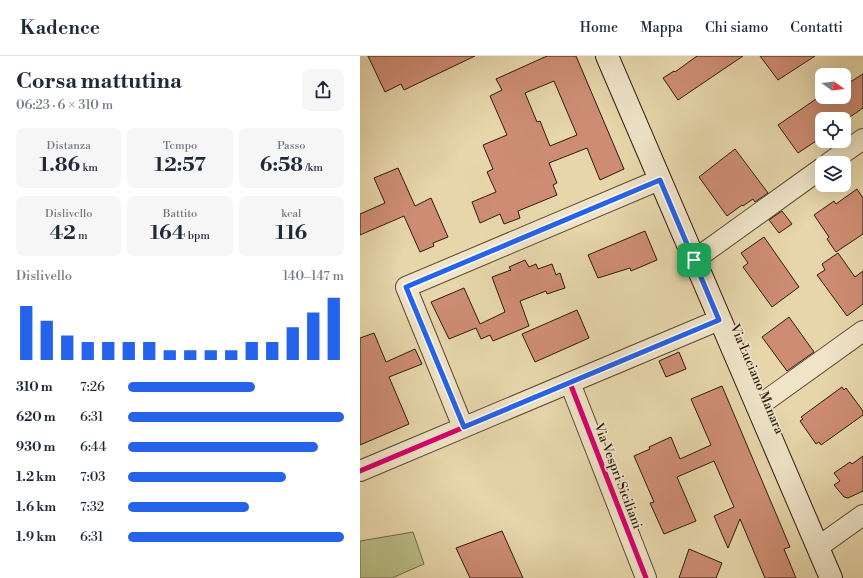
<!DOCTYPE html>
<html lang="it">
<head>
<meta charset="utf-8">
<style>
  :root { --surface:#fff; --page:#f6f6f7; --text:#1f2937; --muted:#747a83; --line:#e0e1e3; --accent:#2563eb }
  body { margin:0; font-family:"Libre Bodoni",serif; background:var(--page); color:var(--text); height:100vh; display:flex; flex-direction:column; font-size:15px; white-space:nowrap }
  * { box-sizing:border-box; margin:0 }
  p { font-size:13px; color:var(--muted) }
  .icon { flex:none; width:22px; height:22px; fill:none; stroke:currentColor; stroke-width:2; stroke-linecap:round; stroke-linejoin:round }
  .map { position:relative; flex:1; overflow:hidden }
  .sheet { display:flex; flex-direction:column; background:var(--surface); width:360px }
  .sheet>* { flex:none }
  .needle { width:26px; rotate:105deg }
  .tools { position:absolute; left:455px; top:12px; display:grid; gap:8px }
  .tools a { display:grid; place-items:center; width:36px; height:36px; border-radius:8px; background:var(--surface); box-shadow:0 4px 16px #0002; font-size:20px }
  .pin { position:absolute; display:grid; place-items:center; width:34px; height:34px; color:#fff; margin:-17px; border-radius:8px; box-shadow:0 2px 6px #0006 }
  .round { display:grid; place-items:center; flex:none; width:42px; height:42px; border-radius:8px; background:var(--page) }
  .headline { display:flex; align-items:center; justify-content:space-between; height:68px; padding:0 16px }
  h1 { font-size:22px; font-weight:700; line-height:30px }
  .stats { display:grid; grid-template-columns:repeat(3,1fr); gap:6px; height:68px; padding:4px 16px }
  .stats div { display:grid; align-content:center; border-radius:8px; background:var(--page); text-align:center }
  .stats b { font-size:20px; font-weight:700 }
  .stats small { font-size:11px; font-weight:400 }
  .stats p { font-size:11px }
  .chart { height:112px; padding:8px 16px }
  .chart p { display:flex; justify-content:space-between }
  .chart svg { width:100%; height:72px; margin-top:4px; stroke:var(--accent); stroke-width:6 }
  ul { padding:0 16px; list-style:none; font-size:13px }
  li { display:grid; grid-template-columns:64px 48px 1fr; align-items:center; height:30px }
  li i { height:10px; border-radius:5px; background:var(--accent) }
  header { display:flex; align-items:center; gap:24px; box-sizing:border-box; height:56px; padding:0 20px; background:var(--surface); border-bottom:1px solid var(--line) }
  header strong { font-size:19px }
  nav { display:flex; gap:22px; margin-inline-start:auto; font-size:14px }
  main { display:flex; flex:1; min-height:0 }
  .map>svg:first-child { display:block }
  .green { fill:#b9bd86; stroke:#746c49 }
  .building { fill:#ce8d73; stroke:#2e1c0c; fill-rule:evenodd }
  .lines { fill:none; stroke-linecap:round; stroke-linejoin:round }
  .minor-casing { stroke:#5c4a34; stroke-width:22 }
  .secondary-casing { stroke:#2e1c0c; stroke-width:24 }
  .minor { stroke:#efe4c8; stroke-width:20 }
  .secondary { stroke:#efe4c8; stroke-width:22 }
  .cycleway-casing { stroke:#efe4c8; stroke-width:8 }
  .cycleway { stroke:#d6006c; stroke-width:5 }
  .route-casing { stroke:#fff; stroke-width:8 }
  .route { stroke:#2563eb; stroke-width:5 }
  .labels { text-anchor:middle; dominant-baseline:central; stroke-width:3.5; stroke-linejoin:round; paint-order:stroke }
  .street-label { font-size:13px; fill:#2e1c0c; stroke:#efe4c8 }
</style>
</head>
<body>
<header>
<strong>Kadence</strong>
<nav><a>Home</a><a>Mappa</a><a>Chi siamo</a><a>Contatti</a></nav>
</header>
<main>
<section class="sheet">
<div class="headline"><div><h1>Corsa mattutina</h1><p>06:23 · 6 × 310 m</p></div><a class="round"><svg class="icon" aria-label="share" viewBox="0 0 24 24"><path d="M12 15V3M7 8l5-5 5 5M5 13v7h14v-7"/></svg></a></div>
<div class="stats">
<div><p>Distanza</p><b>1.86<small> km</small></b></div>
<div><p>Tempo</p><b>12:57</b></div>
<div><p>Passo</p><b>6:58<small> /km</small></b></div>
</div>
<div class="stats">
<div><p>Dislivello</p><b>42<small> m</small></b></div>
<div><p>Battito</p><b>164<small> bpm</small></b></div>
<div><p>kcal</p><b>116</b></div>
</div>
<div class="chart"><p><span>Dislivello</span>140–147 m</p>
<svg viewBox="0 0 160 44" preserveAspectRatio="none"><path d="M5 44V11M15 44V20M25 44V29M35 44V33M45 44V33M55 44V33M65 44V33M75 44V38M85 44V38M95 44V38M105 44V38M115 44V33M125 44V33M135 44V24M145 44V15M155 44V6"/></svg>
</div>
<ul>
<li><b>310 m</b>7:26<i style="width:59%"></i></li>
<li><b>620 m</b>6:31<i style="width:100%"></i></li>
<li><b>930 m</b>6:44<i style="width:88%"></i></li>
<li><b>1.2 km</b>7:03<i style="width:73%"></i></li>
<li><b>1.6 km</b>7:32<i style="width:56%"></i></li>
<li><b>1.9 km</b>6:31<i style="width:100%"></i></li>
</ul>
</section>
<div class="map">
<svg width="503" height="522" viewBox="0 0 503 522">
  <rect width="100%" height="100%" fill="#e6d6aa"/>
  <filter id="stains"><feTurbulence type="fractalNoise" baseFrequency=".005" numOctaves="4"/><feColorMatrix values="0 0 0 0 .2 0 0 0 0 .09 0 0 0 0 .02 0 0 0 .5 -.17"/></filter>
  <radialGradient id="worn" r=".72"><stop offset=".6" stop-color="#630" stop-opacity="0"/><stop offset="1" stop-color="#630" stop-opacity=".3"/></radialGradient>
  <polygon class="green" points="53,476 64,508 32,522 0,522 0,485"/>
  <g class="building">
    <polygon points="8,0 115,0 44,34 41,28 25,36"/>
    <path d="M187 0H216L264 113 240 124 227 92 189 107 197 127 193 129 197 139 158 155 160 162 144 168 140 158 120 167 112 146 136 136 127 116 133 113 123 89 147 79 130 40 142 34 136 23ZM194 25 217 79 190 90 180 65 177 66 165 37Z"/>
    <polygon points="337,0 383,0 318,44 303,22 314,15 315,16"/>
    <polygon points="400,0 455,0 418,24"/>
    <polygon points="503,18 503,52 484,65 484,63 462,63 462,81 438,97 418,69 459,41 456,37 462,33 462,41 484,41 484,23 487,28"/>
    <polygon points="375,93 408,137 395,146 393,143 383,150 382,149 367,160 339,121"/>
    <polygon points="38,112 55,150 71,142 88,181 73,187 74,190 60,196 44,160 0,179 0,158 25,147 14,122"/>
    <polygon points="497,133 503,142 503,178 476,196 467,183 469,181 454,159 474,145 476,148"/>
    <polygon points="422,155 432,168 419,177 409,164"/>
    <polygon points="285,175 297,204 271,215 270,212 238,222 228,199"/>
    <polygon points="404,181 439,231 412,251 383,211 388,207 381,197"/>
    <polygon points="478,197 495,221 503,215 503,248 487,260 457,219 465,214 462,208"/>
    <polygon points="165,204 169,211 176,208 178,213 192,208 196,219 200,217 205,232 187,238 186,235 160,245 169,270 133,285 130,279 121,283 116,272 89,283 71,246 104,232 120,268 145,256 132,221 151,214 149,211"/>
    <polygon points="217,254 229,282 175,306 162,278"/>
    <polygon points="429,261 454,296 427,315 402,281"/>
    <polygon points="14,277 26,306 55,293 62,308 29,321 49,368 0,389 0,282"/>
    <polygon points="319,296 326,313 306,321 299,305"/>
    <polygon points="362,330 430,491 424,493 436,522 405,522 380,463 368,492 354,460 374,451 354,405 317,421 336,465 304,478 290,447 294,446 274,400 290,393 289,391 311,381 320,403 351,389 331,343"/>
    <polygon points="482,331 484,334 486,332 503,355 503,359 461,389 459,386 456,388 440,365 443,363 441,361"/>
    <polygon points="503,400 503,435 488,442 484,441 474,429 480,425 474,417 490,406 492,408"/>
    <polygon points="142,475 163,522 110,522 96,492"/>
    <polygon points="329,493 362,507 356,522 319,522"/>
  </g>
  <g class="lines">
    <defs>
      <g id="minor">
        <polyline points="469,107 503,83"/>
        <polyline points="334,204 462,112"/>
        <polyline points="210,327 286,522"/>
        <polyline points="397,351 503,275"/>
        <polyline points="103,371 46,231 299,124"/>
        <polyline points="0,415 359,264"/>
        <polyline points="458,491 503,459"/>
      </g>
      <polyline id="secondary" points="247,0 471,522"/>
    </defs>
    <use href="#minor" class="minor-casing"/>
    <use href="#secondary" class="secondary-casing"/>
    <use href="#minor" class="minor"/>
    <use href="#secondary" class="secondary"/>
    <defs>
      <g id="cycleway">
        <polyline points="210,327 286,522"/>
        <polyline points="103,371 46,231 299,124"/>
        <polyline points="0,415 359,264"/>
      </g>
    </defs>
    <use href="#cycleway" class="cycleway-casing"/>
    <use href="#cycleway" class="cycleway"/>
  </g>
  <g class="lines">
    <defs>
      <polygon id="route" points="300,124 359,264 104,371 46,231"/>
    </defs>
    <use href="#route" class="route-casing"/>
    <use href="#route" class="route"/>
  </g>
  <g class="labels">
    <g class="street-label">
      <text transform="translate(397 323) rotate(67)">Via Luciano Manara</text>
      <text transform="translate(258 420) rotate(69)">Via Vespri Siciliani</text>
    </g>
  </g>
  <rect width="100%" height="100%" filter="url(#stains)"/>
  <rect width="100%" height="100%" fill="url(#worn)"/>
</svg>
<div class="tools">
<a><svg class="needle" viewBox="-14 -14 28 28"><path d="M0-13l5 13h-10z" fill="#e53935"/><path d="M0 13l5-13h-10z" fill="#747a83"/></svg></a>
<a><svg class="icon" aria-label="locate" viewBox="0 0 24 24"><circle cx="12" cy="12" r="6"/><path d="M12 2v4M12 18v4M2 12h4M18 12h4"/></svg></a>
<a><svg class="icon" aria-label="layers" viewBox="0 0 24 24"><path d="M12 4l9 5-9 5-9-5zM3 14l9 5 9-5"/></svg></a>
</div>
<div class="pin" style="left:334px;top:204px;background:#1e9e55"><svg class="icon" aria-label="arrive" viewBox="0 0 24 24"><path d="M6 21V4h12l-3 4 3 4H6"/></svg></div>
</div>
</main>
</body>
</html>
